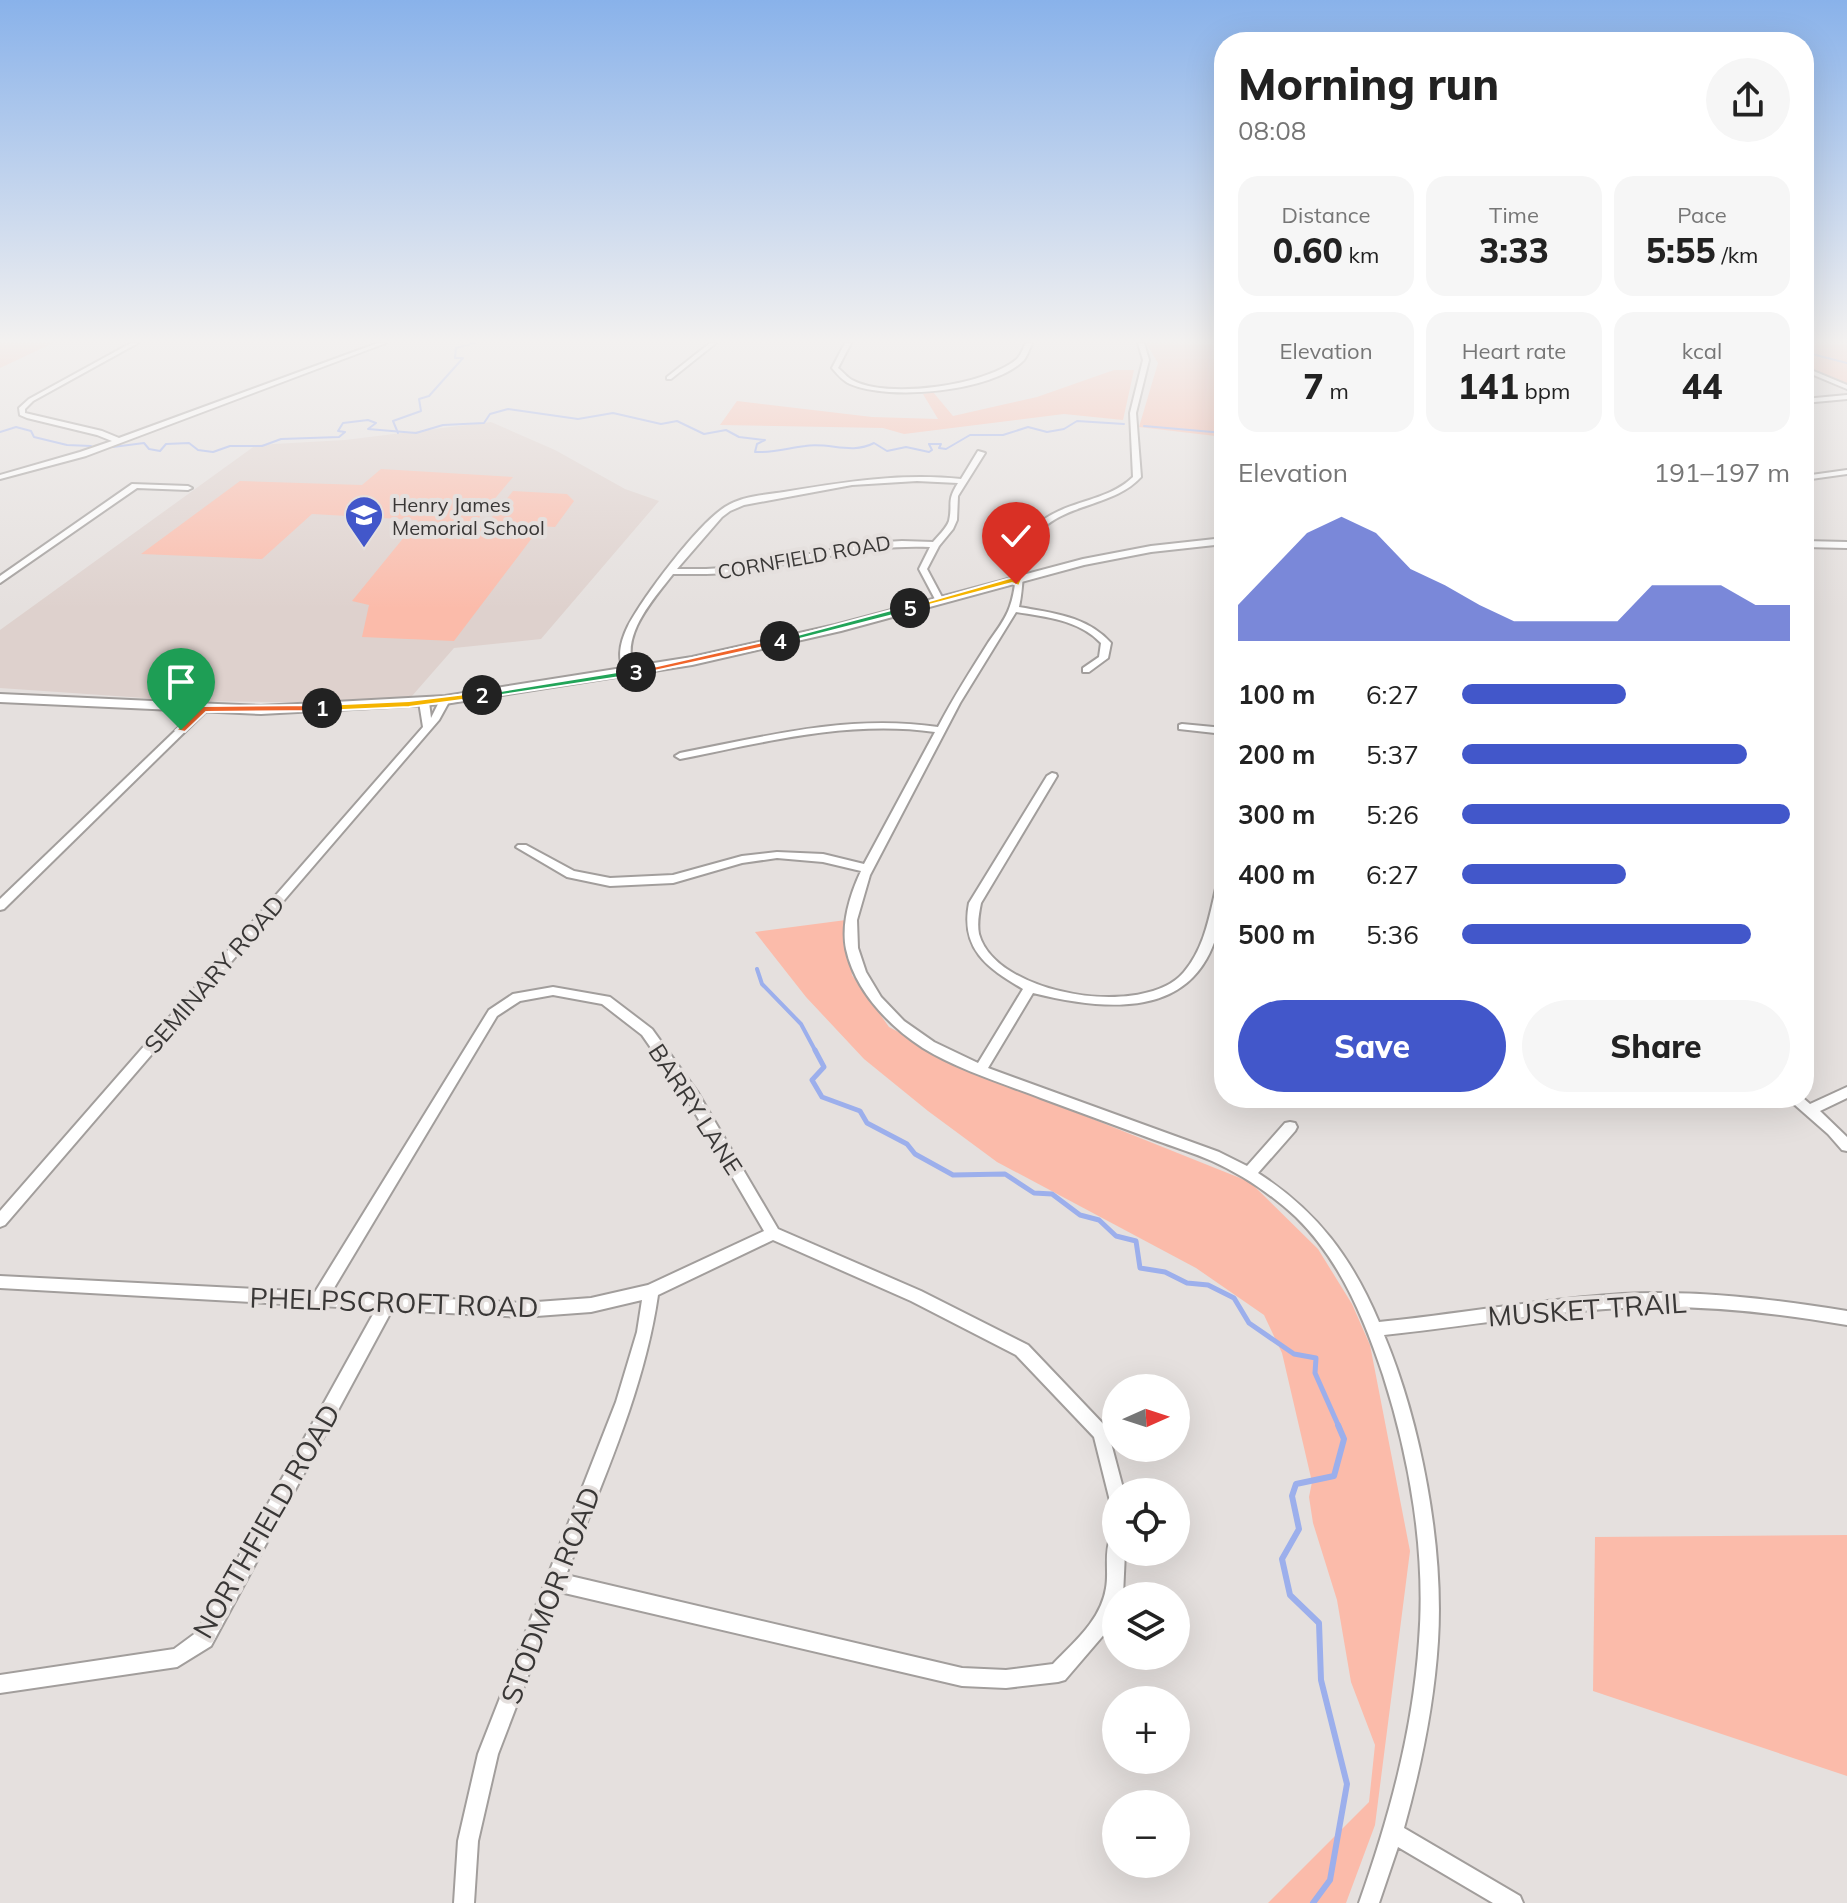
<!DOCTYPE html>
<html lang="en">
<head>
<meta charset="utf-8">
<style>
  :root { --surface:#fff; --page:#f6f6f6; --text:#222; --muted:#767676; --accent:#4257ca }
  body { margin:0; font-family:Mulish,sans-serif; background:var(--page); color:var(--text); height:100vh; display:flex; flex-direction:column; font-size:30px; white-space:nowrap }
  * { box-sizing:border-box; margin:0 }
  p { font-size:26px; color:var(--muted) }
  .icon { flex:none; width:44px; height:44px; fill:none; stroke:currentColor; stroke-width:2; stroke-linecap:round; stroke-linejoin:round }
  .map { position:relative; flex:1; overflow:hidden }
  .side { position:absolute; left:1214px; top:32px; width:600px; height:1076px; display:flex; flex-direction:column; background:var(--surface); border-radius:32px; box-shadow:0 8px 32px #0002 }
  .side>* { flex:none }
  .needle { width:52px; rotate:87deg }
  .fabs { position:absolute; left:1102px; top:1374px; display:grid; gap:16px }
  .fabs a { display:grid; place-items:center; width:88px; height:88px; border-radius:50%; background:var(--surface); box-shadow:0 8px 32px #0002; font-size:40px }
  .pin { position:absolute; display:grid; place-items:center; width:68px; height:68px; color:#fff; margin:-82px -34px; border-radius:50% 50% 50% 0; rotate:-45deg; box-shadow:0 0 8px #0007 }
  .pin .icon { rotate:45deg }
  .km { position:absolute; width:40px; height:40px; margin:-20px; border-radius:50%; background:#222; color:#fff; font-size:22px; line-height:40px; text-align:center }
  .round { display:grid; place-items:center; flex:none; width:84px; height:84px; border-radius:42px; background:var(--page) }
  .summary { display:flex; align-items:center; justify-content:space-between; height:136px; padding:0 24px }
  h1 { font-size:44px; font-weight:800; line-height:60px }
  .stats { display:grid; grid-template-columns:repeat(3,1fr); gap:12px; height:136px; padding:8px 24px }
  .stats div { display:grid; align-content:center; border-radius:20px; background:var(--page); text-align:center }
  .stats b { font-size:34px; font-weight:800 }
  .stats small { font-size:22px; font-weight:400 }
  .stats p { font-size:22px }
  .chart { height:224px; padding:16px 24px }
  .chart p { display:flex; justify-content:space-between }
  .chart svg { width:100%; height:144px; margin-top:8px; fill:var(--accent); opacity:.7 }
  .action { display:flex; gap:16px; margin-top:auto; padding:16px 24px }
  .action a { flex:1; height:92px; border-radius:48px; background:var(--accent); color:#fff; font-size:32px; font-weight:800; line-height:92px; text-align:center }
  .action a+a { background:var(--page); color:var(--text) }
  ul { padding:0 24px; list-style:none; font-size:26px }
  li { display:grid; grid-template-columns:128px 96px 1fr; align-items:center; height:60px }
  li i { height:20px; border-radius:10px; background:var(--accent) }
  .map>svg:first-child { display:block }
  .built { fill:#ded1cd }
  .green { fill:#fbbbaa }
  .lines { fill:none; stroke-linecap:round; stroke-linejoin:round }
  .stream-far3 { stroke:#9cafec; stroke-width:2 }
  .stream-far2 { stroke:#9cafec; stroke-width:4 }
  .stream-far1 { stroke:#9cafec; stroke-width:5 }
  .stream { stroke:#9cafec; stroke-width:6 }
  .minor-casing { stroke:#a29e9c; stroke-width:4 }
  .tertiary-casing { stroke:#a29e9c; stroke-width:4 }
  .minor { fill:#fff; fill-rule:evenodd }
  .tertiary { fill:#fff; fill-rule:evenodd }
  .split-1 { fill:#f0652b; stroke:#fff; stroke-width:2 }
  .split-2 { fill:#f5b400; stroke:#fff; stroke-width:2 }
  .split-3 { fill:#22a559; stroke:#fff; stroke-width:2 }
  .split-4 { fill:#f0652b; stroke:#fff; stroke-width:2 }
  .split-5 { fill:#22a559; stroke:#fff; stroke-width:2 }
  .split-6 { fill:#f5b400; stroke:#fff; stroke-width:2 }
  .labels { text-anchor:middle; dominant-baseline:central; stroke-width:8; stroke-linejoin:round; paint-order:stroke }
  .far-poi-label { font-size:20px; fill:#393736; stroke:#e5e0de; text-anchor:start }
  .far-street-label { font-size:20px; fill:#393736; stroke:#e5e0de }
  .street-label { font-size:24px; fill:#393736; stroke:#e5e0de }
  .near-street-label { font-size:28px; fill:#393736; stroke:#e5e0de }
</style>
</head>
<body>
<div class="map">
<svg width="1847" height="1903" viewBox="0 0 1847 1903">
  <rect width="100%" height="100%" fill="#e5e0de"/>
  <polygon class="built" points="491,422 555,450 625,489 659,501 541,639 454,648 412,696 348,703 188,701 0,688 0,630 256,445 345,440"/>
  <g class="green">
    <polygon points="0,343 53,343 0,368"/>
    <polygon points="1146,343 1224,344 1224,437 1139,427 1158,363"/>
    <polygon points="1804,343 1847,344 1847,390 1804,371"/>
    <polygon points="1114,370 1134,370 1123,420 1064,414 904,434 883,428 720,425 737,401 872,417 938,419 923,394 933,392 953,416 1037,397"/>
    <polygon points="381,469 513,477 472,526 538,530 454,641 362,637 369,605 352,601 418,520 312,514 262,559 141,554 240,481 362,485"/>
    <polygon points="513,491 567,494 574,501 555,527 487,523"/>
    <polygon points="846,920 852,975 889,1027 973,1071 1250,1182 1318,1249 1352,1304 1370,1345 1410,1551 1375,1825 1346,1903 1268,1903 1369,1802 1375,1745 1351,1682 1337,1600 1313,1523 1309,1497 1312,1482 1282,1353 1264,1315 1196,1268 997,1162 928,1111 864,1059 806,997 755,932"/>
    <polygon points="1847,1535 1847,1776 1593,1691 1595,1537"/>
  </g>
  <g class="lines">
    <g class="stream-far3">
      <polyline points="1804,352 1847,363"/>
      <polyline points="1144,426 1224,433"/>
      <polyline points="0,432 16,427 31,431 34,437 67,445 91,446"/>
      <polyline points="398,433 393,421 421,411 419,399 429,396 463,358 455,358 456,348 475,343"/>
      <path d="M113 447 144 443 149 449 160 451 166 444 189 443 198 450 213 452 230 446H262L281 439 339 437 345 432 338 431 343 423 368 420 376 423 368 429 416 433 443 425 484 423 490 414 508 409 578 419 613 413 661 424 677 421 704 434 726 430 739 437 765 440 757 444 755 452C773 453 788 448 805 446 830 442 851 455 874 443L887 451 906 447 929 452 932 450 929 444H941L939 448 946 449 970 435H1003L1028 427 1047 432 1064 429 1077 421 1124 424"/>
    </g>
    <polyline class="stream-far2" points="757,969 762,984 801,1024 816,1052"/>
    <polyline class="stream-far1" points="815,1050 824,1067 812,1080 822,1097 860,1111 867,1123 907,1144 915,1154 953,1175 1005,1174 1034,1193 1052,1194 1080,1215 1099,1220 1116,1236 1136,1241 1140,1268 1165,1272 1187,1283 1208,1285 1234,1298 1249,1323 1294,1354 1316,1358 1315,1373 1339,1427"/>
    <polyline class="stream" points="1313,1903 1330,1880 1347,1784 1321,1680 1319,1623 1290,1595 1282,1559 1299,1529 1292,1496 1296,1484 1334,1476 1344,1439 1338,1425"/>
    <defs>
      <g id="minor">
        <polygon points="131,343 138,343 33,401 25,409 25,413 102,431 119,438 378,343 386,343 86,456 0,479 0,475 80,452 112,441 97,435 27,418 20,415 19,408 29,399"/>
        <polygon points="710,343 716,343 671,379 667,379 667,377"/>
        <path d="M845 343H851L838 368C843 372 848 378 852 380 888 400 987 385 1017 359 1021 355 1023 348 1026 343H1032C1030 348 1027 356 1024 360 993 392 889 401 850 384 843 381 837 374 832 368Z"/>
        <path d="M1138 343H1144L1149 360 1136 413 1141 477C1111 510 1052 502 1030 545 1021 564 1024 587 1019 607 1052 613 1087 616 1111 643L1108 658 1089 672H1083V668L1099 657 1101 643C1079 620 1047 617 1016 612L960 703 870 875 857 920 858 948 866 972 881 997 904 1021 934 1042 978 1063 1023 989C987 968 960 949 969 903L1047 776 1052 773 1056 774 1057 776 981 903C979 913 977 923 979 934 996 996 1145 1019 1184 972 1206 946 1210 912 1218 880L1224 876C1224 1008 1141 1020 1033 993L988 1068 1219 1152 1247 1166 1285 1123 1290 1122 1295 1123 1297 1127 1295 1131 1258 1173C1317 1211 1352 1258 1379 1322 1460 1314 1540 1299 1622 1294 1698 1290 1772 1299 1847 1311V1325C1772 1312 1697 1304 1622 1308 1542 1312 1463 1327 1384 1335 1421 1423 1444 1546 1438 1641 1434 1705 1421 1767 1404 1828L1520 1896 1523 1903H1493L1398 1847 1379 1903H1359C1389 1818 1413 1731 1419 1641 1426 1553 1410 1459 1383 1375 1364 1318 1340 1260 1296 1217 1271 1194 1243 1175 1212 1161 1194 1153 1174 1147 1155 1140 1117 1126 1079 1112 1041 1098 1002 1083 959 1070 923 1048 889 1026 855 991 846 949 841 924 850 894 861 871L823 862 777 858 742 863 673 883 610 886 567 877 516 847 518 845H526L574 871 610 878 673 875 742 856 777 852 823 854 864 864 935 732C848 720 765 742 680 759L675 756 680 753C767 736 849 714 938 727 953 698 971 670 988 643 996 631 1006 619 1010 606 1020 578 1012 549 1036 526 1063 500 1106 503 1133 477L1130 413 1143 360Z"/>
        <polygon points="1804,367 1847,385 1847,389 1804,371"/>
        <polygon points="1847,395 1847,399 1804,403 1804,399"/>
        <path d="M978 451 985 453 958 496 957 520 953 529 939 546 927 569 943 599 942 601H936L919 569 930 547C864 544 805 563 741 571 718 575 696 574 673 574 653 600 617 638 636 673L631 676C614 665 620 642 628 626 644 596 697 525 725 507 742 496 765 495 784 492 845 482 899 473 961 479ZM917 481 958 483C946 502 953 503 949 521 946 529 938 536 933 542L902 541 869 543 739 567 706 569H677L722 517 730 511 744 505 852 485Z"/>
        <polygon points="1847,470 1847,474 1804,480 1804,476"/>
        <polygon points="132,484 188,486 192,488 188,490 137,488 0,583 0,576"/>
        <polygon points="445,697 450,700 439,720 5,1225 0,1227 0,1211 423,727 419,702 421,700 424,699 429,702 431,718 440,700"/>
        <polygon points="203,706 206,707 206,711 4,909 0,910 0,899 200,707"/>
        <polygon points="1182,724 1224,728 1224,734 1179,729 1179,725"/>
        <path d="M553 987 610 997 652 1029 698 1093 778 1229 921 1291 1028 1345 1107 1428 1124 1492H1116V1503L1110 1501 1094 1437 1016 1355 911 1301 773 1240 658 1295C644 1392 601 1484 566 1575L962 1668 1006 1670 1053 1664C1074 1642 1101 1620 1106 1588 1109 1572 1104 1554 1110 1539L1116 1536V1552H1125L1123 1596H1116V1615L1107 1631 1065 1680 1058 1682 1006 1688 962 1686 560 1592 498 1754 478 1841 474 1903H454L458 1841 478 1754 616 1402 637 1332 642 1300 591 1312 523 1317 392 1310 211 1646 177 1667 0 1693V1675L174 1649 197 1632 376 1309 0 1288V1276L315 1292 489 1010 513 994ZM553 995 602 1004 642 1035 688 1101 764 1231 648 1285 591 1298 523 1303 331 1293 497 1016 520 1001Z"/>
        <polygon points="1847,1087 1847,1098 1820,1111 1847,1137 1847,1151 1842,1150 1828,1134 1787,1098 1803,1098 1810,1104"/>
      </g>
      <g id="tertiary">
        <polygon points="1224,538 1224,544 1151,552 1084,565 841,631 692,665 445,704 261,714 0,702 0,694 261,706 445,696 692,657 835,625 1083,559 1151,546"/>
        <polygon points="1804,541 1847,542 1847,548 1804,547"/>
      </g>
    </defs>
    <use href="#minor" class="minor-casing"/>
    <use href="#tertiary" class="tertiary-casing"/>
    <use href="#minor" class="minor"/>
    <use href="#tertiary" class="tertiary"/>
  </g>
  <linearGradient id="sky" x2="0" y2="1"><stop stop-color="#89b2ea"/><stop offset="0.56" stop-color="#f3f1f0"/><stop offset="1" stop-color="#f3f1f0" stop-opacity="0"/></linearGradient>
  <rect width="1847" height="609" fill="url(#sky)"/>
  <polygon class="split-1" points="322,705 327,708 326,711 206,712 185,732 176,730 203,706"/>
  <polygon class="split-2" points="482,692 487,695 485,697 409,707 322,711 317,708 322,705 409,701"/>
  <polygon class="split-3" points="636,669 640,669 640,674 482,698 476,695"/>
  <polygon class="split-4" points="780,638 783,643 636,675 631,672"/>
  <polygon class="split-5" points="910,605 913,610 780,644 775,641"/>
  <polygon class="split-6" points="1017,576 1022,579 1019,586 1012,583 910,610 905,608"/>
  <defs>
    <symbol id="school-pin" viewBox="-11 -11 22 30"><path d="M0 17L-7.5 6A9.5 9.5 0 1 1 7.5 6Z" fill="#4257ca" stroke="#e5e0de"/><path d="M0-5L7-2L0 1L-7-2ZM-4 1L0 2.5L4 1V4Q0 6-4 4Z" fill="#fff"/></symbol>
  </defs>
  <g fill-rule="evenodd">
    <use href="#school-pin" x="342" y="493" width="44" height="60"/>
  </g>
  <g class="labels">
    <g class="far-poi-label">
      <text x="392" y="504">Henry James<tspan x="392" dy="23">Memorial School</tspan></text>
    </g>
    <g class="far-street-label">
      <text transform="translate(804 557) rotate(-10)">CORNFIELD ROAD</text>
    </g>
    <g class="street-label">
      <text transform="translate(214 974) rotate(-49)">SEMINARY ROAD</text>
      <text transform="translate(696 1109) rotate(57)">BARRY LANE</text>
    </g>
    <g class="near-street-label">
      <text transform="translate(394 1302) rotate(2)">PHELPSCROFT ROAD</text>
      <text transform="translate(1587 1309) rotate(-4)">MUSKET TRAIL</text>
      <text transform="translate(266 1521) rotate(-60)">NORTHFIELD ROAD</text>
      <text transform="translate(550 1595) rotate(-69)">STODMOR ROAD</text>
    </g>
  </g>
</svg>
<div class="fabs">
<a><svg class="needle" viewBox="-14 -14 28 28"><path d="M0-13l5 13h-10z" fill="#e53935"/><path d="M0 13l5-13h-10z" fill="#767676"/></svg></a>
<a><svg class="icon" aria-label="locate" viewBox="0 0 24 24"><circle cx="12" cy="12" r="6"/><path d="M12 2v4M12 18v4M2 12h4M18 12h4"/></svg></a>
<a><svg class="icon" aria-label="layers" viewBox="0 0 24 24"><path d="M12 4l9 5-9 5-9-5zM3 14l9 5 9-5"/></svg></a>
<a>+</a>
<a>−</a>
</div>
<div class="pin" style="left:181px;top:730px;background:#1e9e55"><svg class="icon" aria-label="arrive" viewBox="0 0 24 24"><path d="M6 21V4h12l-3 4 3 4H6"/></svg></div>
<div class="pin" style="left:1016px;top:584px;background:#d93025"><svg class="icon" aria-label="check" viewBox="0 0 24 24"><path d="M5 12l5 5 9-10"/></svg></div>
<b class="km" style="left:322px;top:708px">1</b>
<b class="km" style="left:482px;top:695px">2</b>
<b class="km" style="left:636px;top:672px">3</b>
<b class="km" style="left:780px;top:641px">4</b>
<b class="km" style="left:910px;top:608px">5</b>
<section class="side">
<div class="summary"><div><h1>Morning run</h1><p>08:08</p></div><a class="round"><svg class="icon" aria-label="share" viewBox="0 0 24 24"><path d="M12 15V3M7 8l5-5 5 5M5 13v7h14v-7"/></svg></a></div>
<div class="stats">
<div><p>Distance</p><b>0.60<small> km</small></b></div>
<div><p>Time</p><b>3:33</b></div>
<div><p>Pace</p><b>5:55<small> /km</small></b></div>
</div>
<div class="stats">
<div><p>Elevation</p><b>7<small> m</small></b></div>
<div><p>Heart rate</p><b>141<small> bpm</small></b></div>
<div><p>kcal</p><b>44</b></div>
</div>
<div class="chart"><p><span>Elevation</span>191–197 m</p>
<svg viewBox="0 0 160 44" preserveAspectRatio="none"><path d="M0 44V33L10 22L20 11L30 6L40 11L50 22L60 27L70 33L80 38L90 38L100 38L110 38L120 27L130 27L140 27L150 33L160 33V44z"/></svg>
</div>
<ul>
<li><b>100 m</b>6:27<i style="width:50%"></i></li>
<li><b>200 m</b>5:37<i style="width:87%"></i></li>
<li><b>300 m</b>5:26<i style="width:100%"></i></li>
<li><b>400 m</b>6:27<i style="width:50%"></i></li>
<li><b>500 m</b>5:36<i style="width:88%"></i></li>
</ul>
<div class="action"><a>Save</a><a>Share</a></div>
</section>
</div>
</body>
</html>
